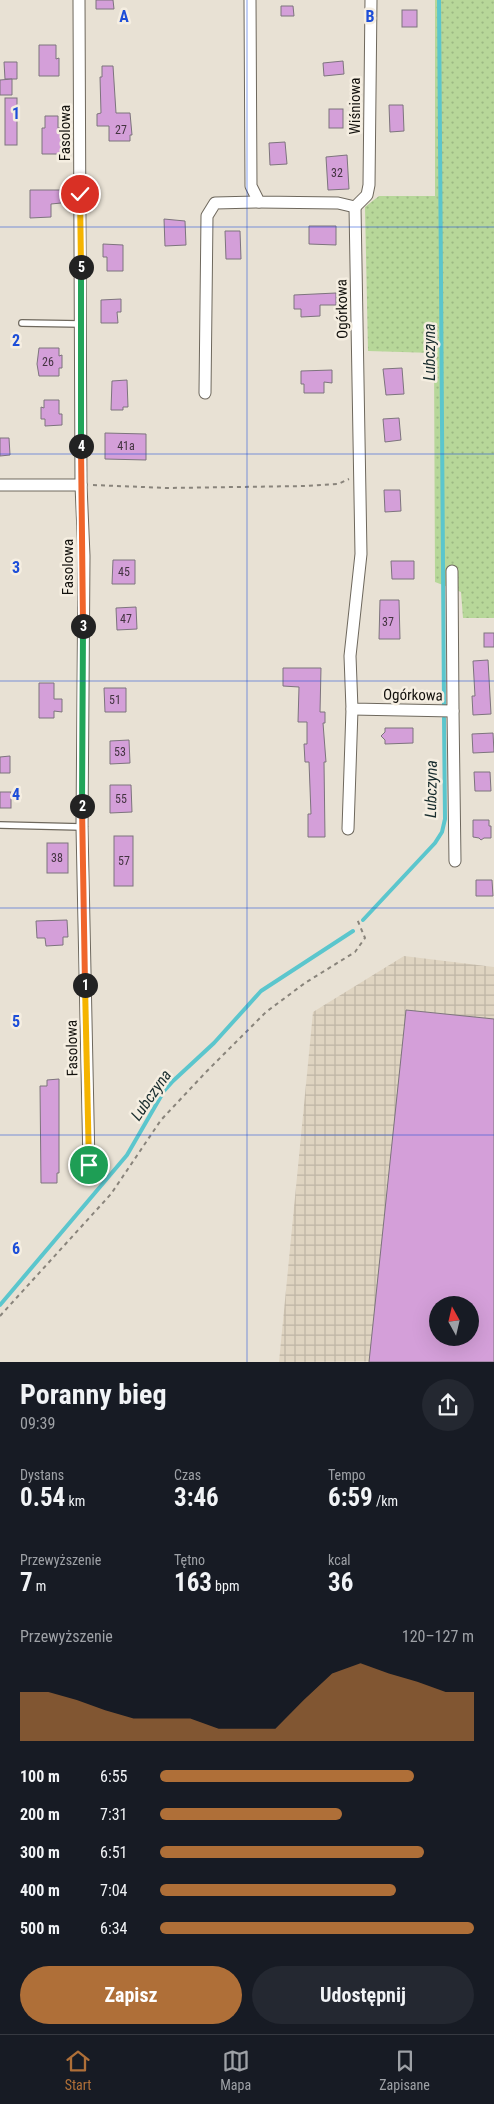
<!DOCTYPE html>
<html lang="pl">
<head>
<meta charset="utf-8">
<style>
  :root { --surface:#171b24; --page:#242831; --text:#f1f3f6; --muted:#9ea1a6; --line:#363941; --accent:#af6f38 }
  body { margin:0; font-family:"Roboto Condensed",sans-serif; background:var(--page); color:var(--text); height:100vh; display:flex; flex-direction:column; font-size:19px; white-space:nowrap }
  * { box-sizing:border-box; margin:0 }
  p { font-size:16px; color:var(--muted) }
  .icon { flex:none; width:28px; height:28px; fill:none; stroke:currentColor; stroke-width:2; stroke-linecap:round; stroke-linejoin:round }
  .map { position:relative; height:1362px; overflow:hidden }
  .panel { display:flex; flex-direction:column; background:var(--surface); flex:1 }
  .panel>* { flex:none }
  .needle { width:32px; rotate:352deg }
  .fabs { position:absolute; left:429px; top:1296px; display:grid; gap:10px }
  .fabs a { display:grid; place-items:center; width:50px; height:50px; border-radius:50%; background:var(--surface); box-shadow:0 5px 20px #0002; font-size:25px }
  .pin { position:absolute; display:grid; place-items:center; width:42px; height:42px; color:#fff; margin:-21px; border:2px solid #fff; border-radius:50%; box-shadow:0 1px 5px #0007 }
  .km { position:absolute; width:25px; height:25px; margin:-12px; border-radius:50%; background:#222; color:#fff; font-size:14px; line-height:25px; text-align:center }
  .round { display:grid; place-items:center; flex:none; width:52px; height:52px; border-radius:26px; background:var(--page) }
  .headline { display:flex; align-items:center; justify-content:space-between; height:85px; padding:0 20px }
  h1 { font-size:28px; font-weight:700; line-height:38px }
  .figures { display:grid; grid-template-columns:repeat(3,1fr); gap:8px; height:85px; padding:5px 20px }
  .figures div { display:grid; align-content:center }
  .figures b { font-size:25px; font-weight:700 }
  .figures small { font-size:14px; font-weight:400 }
  .figures p { font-size:14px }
  .chart { height:140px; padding:10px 20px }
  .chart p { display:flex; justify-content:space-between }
  .chart svg { width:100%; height:90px; margin-top:5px; fill:var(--accent); opacity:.7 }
  .action { display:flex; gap:10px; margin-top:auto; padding:10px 20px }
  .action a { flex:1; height:58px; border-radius:30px; background:var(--accent); color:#fff; font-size:20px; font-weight:700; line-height:58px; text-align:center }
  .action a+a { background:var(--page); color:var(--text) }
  ul { padding:0 20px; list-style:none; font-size:16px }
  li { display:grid; grid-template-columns:80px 60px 1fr; align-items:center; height:38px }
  li i { height:12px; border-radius:6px; background:var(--accent) }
  .tabs { display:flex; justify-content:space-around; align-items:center; height:70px; border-top:1px solid var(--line); background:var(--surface); font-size:14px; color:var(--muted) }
  .tabs a { display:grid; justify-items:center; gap:2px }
  .tabs .selected { color:var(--accent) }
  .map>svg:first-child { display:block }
  .industrial { fill:url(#industrial-grid); fill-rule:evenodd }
  .grass { fill:url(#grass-dots) }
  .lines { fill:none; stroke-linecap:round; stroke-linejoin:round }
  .stream { stroke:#5bc6cd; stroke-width:4 }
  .building { fill:#d49fd9; stroke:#7d747d; fill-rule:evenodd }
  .service-casing { stroke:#6e685d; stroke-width:8 }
  .minor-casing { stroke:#6e685d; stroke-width:13 }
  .path { stroke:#89847b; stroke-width:2; stroke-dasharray:4 4; stroke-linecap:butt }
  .service { stroke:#fff; stroke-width:5.5 }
  .minor { stroke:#fff; stroke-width:11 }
  .split-1-casing { stroke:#fff; stroke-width:10 }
  .split-2-casing { stroke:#fff; stroke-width:10 }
  .split-3-casing { stroke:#fff; stroke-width:10 }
  .split-4-casing { stroke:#fff; stroke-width:10 }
  .split-5-casing { stroke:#fff; stroke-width:10 }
  .split-6-casing { stroke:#fff; stroke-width:10 }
  .split-1 { stroke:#f5b400; stroke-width:6 }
  .split-2 { stroke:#f0652b; stroke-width:6 }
  .split-3 { stroke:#22a559; stroke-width:6 }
  .split-4 { stroke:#f0652b; stroke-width:6 }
  .split-5 { stroke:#22a559; stroke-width:6 }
  .split-6 { stroke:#f5b400; stroke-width:6 }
  .grid { fill:none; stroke:#1d4ed8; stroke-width:1; stroke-opacity:0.55 }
  .labels { text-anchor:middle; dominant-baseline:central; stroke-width:5; stroke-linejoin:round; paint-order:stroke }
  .number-label { font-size:12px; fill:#433440 }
  .street-label { font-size:15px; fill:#13110d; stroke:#f5eee1 }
  .water-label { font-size:16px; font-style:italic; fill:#192d2e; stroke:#f5eee1 }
  .grid-label { font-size:16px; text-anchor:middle; font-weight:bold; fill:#1d4ed8; stroke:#f5eee1; stroke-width:5; stroke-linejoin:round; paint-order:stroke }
</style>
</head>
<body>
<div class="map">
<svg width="494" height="1362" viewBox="0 0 494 1362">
  <defs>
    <pattern id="industrial-grid" width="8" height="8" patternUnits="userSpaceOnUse" patternTransform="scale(1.25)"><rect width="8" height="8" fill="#dfd4c1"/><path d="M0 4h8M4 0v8" fill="none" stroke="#beb5a5"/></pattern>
    <pattern id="grass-dots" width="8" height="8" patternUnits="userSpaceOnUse" patternTransform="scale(1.25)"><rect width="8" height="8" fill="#b7d799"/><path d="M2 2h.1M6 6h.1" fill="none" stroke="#9cb883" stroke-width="1.8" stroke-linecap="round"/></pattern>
  </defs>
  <rect width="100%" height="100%" fill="#e8e1d4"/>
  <path class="industrial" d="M404 956 494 967V1361L279 1362 313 1012ZM438 1305H470V1338H438Z"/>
  <polygon class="grass" points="435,0 494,0 494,618 463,618 461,592 435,582 434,353 368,351 365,207 379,196 435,196"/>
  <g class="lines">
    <g class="stream">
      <polyline points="439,0 444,705"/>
      <polyline points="363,920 435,843 442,832 445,819 444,718"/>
      <polyline points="0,1305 127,1155 164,1091 173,1081 214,1043 261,991 353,931"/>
    </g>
  </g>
  <g class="building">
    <polygon points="96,0 113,0 114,9 96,9"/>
    <polygon points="281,6 293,6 294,16 281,16"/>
    <rect x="402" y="10" width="15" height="17"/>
    <polygon points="39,45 56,45 56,59 59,58 59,76 39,76"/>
    <polygon points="343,61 344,74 324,76 323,63"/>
    <polygon points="4,62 17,62 17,79 5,79"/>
    <polygon points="102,66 113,66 116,113 130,113 132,135 130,135 130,141 109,141 109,126 97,126 97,114 101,113 100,77 102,77"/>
    <polygon points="12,79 12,95 0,95 0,80"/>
    <rect x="5" y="98" width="12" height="47"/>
    <polygon points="389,105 403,105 404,131 390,132"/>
    <rect x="329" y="109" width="14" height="19"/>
    <polygon points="45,116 58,116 58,128 61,128 61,154 42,154 42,128 45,128"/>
    <polygon points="285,142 287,164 270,165 269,143"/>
    <polygon points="347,155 349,189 328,190 326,157"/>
    <polygon points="30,190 61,190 61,203 51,204 51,217 30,218"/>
    <polygon points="164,219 185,221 186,245 165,246"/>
    <polygon points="309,226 336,226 336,245 309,244"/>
    <polygon points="225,231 240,231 241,259 226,259"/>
    <polygon points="103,244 123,245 123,271 107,271 107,257 103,257"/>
    <polygon points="336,293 336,305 320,305 320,316 301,317 301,309 294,309 294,295"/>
    <polygon points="121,299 121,312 117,312 118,323 101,323 101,300"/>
    <polygon points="39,348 59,348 59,356 62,355 62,368 59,368 59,376 39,376 37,364"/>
    <polygon points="402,368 404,394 386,395 383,369"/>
    <polygon points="332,370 332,383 324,382 324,393 304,393 304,384 301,384 301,371"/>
    <polygon points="127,380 128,407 123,407 123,410 111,410 112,381"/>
    <polygon points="44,400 59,400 59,414 62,414 62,425 45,426 45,419 41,419 41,407 44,408"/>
    <polygon points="399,418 401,440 385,442 383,419"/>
    <polygon points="105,433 146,434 146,460 105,459"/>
    <polygon points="0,438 9,438 10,455 0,456"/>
    <polygon points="384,490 400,490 401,511 385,512"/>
    <polygon points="113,560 135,560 135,584 112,584"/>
    <polygon points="391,561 414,561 414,579 392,579"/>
    <polygon points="380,600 399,600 400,639 379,639"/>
    <polygon points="136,607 137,629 117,630 116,608"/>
    <rect x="484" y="633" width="10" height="14"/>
    <polygon points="488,660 491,714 473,715 472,696 475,696 473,661"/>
    <polygon points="283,668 321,668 320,712 325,712 325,723 323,723 326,762 324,762 325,837 308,837 308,814 311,814 309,762 305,762 304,744 307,744 307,722 298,722 299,687 283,686"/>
    <polygon points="39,683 54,683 54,699 62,699 62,712 54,711 54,718 39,718"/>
    <polygon points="104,688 126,688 126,712 105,712"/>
    <polygon points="385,728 413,728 413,743 385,744 385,740 381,736 385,732"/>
    <polygon points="493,733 494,752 473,753 472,734"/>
    <polygon points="129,740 130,763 110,764 110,741"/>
    <polygon points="10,756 10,773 0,773 0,757"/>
    <polygon points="474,772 490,772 491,791 475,791"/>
    <polygon points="110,785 131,785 132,812 110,813"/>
    <rect x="0" y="792" width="11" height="16"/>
    <polygon points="473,820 489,820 489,826 491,826 491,838 484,838 481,840 479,838 473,837"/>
    <rect x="114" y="836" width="19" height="50"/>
    <rect x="47" y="843" width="21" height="30"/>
    <polygon points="476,880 492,880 493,896 476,896"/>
    <polygon points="67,920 68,937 63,937 63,945 46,946 45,938 37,938 36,921"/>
    <path d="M406 1010 494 1019V1362H369ZM438 1305H470V1338H438Z"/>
    <polygon points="59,1079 59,1173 57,1173 57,1183 41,1183 40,1086 47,1086 47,1080"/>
  </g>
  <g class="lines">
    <defs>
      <g id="service">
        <polyline points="22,323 81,324"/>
        <polyline points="0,825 82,827"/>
      </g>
      <g id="minor">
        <polyline points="79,0 81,485 84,556 82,827 89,1165"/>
        <polyline points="250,0 251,186 259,202 338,203 355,207"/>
        <polyline points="355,207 361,554 350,656 352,709 453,711 452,571"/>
        <polyline points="355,207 367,195 369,185 371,0"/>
        <polyline points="205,393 207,216 215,203 259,202"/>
        <polyline points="0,485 81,485"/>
        <polyline points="453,711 455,861"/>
        <polyline points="348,829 352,709"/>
      </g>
    </defs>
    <use href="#service" class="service-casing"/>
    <use href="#minor" class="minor-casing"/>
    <g class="path">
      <polyline points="93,485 167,488 306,486 338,484 349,479"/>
      <polyline points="0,1316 111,1194 161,1120 206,1072 266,1012 305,983 355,952 365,938 357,919"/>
    </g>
    <use href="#service" class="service"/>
    <use href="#minor" class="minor"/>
  </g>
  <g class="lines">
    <defs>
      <polyline id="split-1" points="85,985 89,1165"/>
      <polyline id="split-2" points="82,806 85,985"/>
      <polyline id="split-3" points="82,806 83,626"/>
      <polyline id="split-4" points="81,446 83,626"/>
      <polyline id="split-5" points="81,267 81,446"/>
      <polyline id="split-6" points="80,194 81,267"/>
    </defs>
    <use href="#split-1" class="split-1-casing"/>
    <use href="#split-2" class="split-2-casing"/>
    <use href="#split-3" class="split-3-casing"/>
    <use href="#split-4" class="split-4-casing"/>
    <use href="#split-5" class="split-5-casing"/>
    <use href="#split-6" class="split-6-casing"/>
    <use href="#split-1" class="split-1"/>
    <use href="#split-2" class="split-2"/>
    <use href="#split-3" class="split-3"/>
    <use href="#split-4" class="split-4"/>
    <use href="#split-5" class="split-5"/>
    <use href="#split-6" class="split-6"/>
  </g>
  <path class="grid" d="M247 0V1362M0 227H494M0 454H494M0 681H494M0 908H494M0 1135H494"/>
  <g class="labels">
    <g class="number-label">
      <text x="121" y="130">27</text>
      <text x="337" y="173">32</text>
      <text x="48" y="362">26</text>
      <text x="126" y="446">41a</text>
      <text x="124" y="572">45</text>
      <text x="126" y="619">47</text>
      <text x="388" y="622">37</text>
      <text x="115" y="700">51</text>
      <text x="120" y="752">53</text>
      <text x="121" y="799">55</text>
      <text x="57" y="858">38</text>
      <text x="124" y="861">57</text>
    </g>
    <g class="street-label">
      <text transform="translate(355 106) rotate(-90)">Wiśniowa</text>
      <text transform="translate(65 133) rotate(-90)">Fasolowa</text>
      <text transform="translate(342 309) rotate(-91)">Ogórkowa</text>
      <text transform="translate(68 567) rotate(-90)">Fasolowa</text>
      <text transform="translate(413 695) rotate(1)">Ogórkowa</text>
      <text transform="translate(72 1048) rotate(-91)">Fasolowa</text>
    </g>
    <g class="water-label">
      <text transform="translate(429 352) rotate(-90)">Lubczyna</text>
      <text transform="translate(431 789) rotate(-89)">Lubczyna</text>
      <text transform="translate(151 1095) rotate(-55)">Lubczyna</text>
    </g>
  </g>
  <g class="grid-label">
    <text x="124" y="22">A</text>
    <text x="370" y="22">B</text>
    <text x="16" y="119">1</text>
    <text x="16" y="346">2</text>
    <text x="16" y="573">3</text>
    <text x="16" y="800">4</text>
    <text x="16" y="1027">5</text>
    <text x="16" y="1254">6</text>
  </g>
</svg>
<div class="fabs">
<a><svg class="needle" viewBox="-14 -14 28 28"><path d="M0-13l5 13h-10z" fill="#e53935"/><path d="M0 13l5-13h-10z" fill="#9ea1a6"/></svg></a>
</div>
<div class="pin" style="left:89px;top:1165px;background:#1e9e55"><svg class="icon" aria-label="arrive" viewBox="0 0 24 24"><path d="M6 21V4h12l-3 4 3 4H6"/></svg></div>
<div class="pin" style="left:80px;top:194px;background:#d93025"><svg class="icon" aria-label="check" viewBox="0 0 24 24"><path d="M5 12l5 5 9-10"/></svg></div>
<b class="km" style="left:85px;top:985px">1</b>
<b class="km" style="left:82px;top:806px">2</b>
<b class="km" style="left:83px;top:626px">3</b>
<b class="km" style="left:81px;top:446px">4</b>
<b class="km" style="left:81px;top:267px">5</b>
</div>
<section class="panel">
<div class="headline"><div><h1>Poranny bieg</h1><p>09:39</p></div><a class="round"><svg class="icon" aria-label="share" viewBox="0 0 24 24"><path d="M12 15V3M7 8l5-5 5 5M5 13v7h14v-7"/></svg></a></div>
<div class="figures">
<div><p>Dystans</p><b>0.54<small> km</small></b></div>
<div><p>Czas</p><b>3:46</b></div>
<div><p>Tempo</p><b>6:59<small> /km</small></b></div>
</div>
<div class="figures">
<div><p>Przewyższenie</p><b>7<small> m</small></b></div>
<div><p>Tętno</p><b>163<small> bpm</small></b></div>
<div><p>kcal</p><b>36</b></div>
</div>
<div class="chart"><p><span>Przewyższenie</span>120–127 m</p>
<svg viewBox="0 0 160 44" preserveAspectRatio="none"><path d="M0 44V20L10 20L20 24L30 29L40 33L50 33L60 33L70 38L80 38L90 38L100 24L110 11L120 6L130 11L140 15L150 20L160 20V44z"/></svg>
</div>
<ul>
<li><b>100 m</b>6:55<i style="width:81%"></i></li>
<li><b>200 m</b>7:31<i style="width:58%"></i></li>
<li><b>300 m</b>6:51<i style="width:84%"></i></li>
<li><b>400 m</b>7:04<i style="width:75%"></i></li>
<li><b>500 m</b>6:34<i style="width:100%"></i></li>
</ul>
<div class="action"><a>Zapisz</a><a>Udostępnij</a></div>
</section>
<nav class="tabs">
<a class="selected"><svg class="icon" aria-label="home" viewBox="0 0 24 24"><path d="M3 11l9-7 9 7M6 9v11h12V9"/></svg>Start</a>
<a><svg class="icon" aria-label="map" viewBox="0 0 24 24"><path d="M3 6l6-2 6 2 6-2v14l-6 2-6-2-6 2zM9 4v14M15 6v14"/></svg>Mapa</a>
<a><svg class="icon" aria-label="saved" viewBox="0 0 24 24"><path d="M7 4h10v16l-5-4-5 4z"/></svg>Zapisane</a>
</nav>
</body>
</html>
